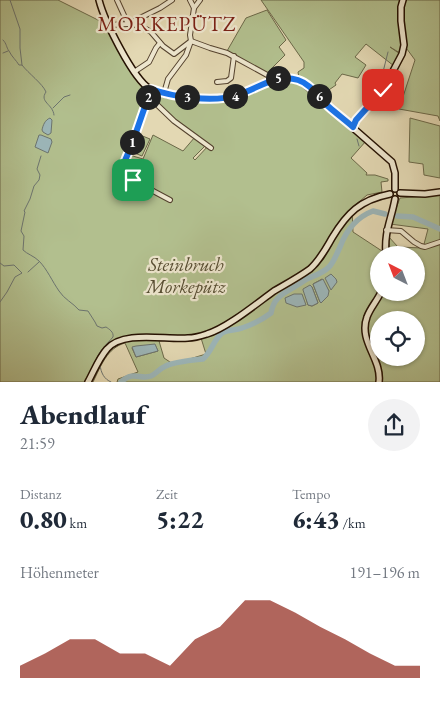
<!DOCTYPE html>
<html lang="de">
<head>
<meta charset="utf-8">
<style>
  :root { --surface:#fff; --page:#f2f2f3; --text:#1f2937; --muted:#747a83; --accent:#8f2418 }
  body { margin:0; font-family:"EB Garamond",serif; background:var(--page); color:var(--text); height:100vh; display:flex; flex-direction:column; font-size:19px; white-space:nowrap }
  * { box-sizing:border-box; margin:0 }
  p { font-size:16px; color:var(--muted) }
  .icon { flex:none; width:28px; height:28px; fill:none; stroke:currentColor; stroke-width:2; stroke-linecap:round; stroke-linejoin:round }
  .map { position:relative; height:382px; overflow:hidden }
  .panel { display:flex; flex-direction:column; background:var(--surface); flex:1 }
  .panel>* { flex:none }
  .needle { width:32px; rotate:318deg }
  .fabs { position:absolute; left:370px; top:246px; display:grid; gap:10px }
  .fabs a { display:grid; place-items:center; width:55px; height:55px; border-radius:50%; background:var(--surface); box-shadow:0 1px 4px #0004; font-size:25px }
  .pin { position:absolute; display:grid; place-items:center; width:42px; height:42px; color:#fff; margin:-21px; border-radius:10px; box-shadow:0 2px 8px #0006 }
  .km { position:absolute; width:25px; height:25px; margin:-12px; border-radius:50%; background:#222; color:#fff; font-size:14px; line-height:25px; text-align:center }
  .round { display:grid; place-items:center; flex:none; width:52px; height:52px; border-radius:26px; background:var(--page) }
  .headline { display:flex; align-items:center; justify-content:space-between; height:85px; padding:0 20px }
  h1 { font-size:28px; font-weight:800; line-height:38px }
  .figures { display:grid; grid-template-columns:repeat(3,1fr); gap:8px; height:85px; padding:5px 20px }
  .figures div { display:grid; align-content:center }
  .figures b { font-size:25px; font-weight:800 }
  .figures small { font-size:14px; font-weight:400 }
  .figures p { font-size:14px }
  .chart { height:140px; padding:10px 20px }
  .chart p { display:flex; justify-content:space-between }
  .chart svg { width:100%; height:90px; margin-top:5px; fill:var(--accent); opacity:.7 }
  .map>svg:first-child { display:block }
  .green { fill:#b2bf8e; stroke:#6b6848; fill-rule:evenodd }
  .water { fill:#9cb6b9; stroke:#6c746f }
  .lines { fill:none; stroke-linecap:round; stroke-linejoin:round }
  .stream { stroke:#6c746f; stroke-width:1 }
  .river { stroke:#9cb6b9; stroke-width:5.5 }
  .street-casing { stroke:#54422e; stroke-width:6 }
  .secondary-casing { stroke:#241001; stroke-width:8 }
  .street { stroke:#ede6ce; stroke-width:4 }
  .secondary { stroke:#ede6ce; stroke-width:5 }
  .route-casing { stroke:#fff; stroke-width:10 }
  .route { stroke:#1a73e8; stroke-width:6 }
  .labels { text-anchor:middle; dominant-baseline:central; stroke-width:4.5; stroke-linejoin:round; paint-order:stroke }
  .park-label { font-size:19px; font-style:italic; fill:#564d32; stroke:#ede6ce }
  .quarter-label { font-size:21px; letter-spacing:1px; fill:#7a1f14; stroke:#ede6ce }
</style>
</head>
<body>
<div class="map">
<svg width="440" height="382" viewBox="0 0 440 382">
  <rect width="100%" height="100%" fill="#e3d8b3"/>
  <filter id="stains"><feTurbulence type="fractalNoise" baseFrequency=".004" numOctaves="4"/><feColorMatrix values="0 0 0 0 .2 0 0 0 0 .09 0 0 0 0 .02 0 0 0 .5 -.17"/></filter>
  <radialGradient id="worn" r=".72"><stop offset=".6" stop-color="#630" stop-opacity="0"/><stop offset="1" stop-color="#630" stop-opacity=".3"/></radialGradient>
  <g class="green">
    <path d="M0 0H58L106 24 147 90 126 154 143 159 153 135 183 151 195 137 206 145 193 158 195 160 209 145 177 121 150 98 151 91 224 100 274 81 289 80 298 82 305 86 366 141 351 158 367 173 366 175H375L388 179V181L381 182 382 192 367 195 352 208 353 232 385 253V255H379V292L363 328 375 363 378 382H117L118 379 138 372 125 343C107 348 101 366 93 382H0ZM322 279 329 291 320 302 313 284ZM312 287 318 303 312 306 308 305 306 297ZM201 338 206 354 173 364 164 358 159 341ZM155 345 158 351 136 357 132 348Z"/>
    <polygon points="261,0 440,0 440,121 438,116 399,109 415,60 404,45 402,44 400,53 390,47 400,54 394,66 366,44 355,57 366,65 358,78 342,74 335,83 336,85 323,94 314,85 311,86 299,78 298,72 304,68 304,62"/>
    <polygon points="267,10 286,40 279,47 285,55 267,73 227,51 246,18"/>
    <polygon points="410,118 440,126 440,178 424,175 423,164 409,162"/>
    <polygon points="140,135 150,139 142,156 132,152"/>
    <path d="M440 195V382H382C385 361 364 345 367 325 369 313 378 303 384 293L416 292V255H390L388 236 398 247 423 248 428 229 390 224 400 198ZM379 320H416V358H379Z"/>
  </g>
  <g class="water">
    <path d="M50 118 52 120 51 133 48 135 43 132 42 130C43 125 45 120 50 118Z"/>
    <polygon points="39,135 41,135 51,139 52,142 48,153 35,147"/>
    <polygon points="331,274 336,279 337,282 331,290 325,278"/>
    <polygon points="323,279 329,291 328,296 321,303 320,302 313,284"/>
    <polygon points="310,285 312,287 318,303 312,306 308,305 303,290 303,289"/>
    <polygon points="294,294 302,294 306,305 297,307 286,303 285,298"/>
    <polygon points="155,344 158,351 136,357 132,347 136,346"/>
  </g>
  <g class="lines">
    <g class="stream">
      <polyline points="10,0 20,29 20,48 22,65"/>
      <path d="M3 40C7 44 6 47 9 51 12 57 16 60 19 65H22C28 73 43 84 46 92 39 102 53 104 54 115"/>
      <polyline points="3,53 8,51"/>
      <polyline points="382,76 388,52"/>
      <polyline points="381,82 381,89"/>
      <polyline points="53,108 64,97 70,95"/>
      <polyline points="357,139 359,146"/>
      <path d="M41 156 37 169 40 175 39 180 34 186 30 199 24 211 25 212 21 231 24 236 23 250C27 254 34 256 39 261 47 269 52 281 59 291 64 299 73 303 79 310L88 311 95 322 97 326 102 328 106 327C109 329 114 332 113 337 107 344 99 351 96 360"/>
      <polyline points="0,263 4,266 14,265 22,273 15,277 7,292 0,302"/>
      <polyline points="28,272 39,262"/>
      <path d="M100 365C101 373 104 379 111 382"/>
    </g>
    <g class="river">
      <polyline points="397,216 413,217 440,229"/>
      <path d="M121 382C134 370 140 380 151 376 156 374 159 369 164 367 172 362 193 360 203 359 212 351 214 339 222 333 228 329 235 331 242 328 251 325 263 319 271 313 274 295 286 293 299 284 303 282 305 279 309 278 316 275 323 273 329 267 334 262 337 253 340 247 346 231 357 217 373 211L385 214"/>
    </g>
    <defs>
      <g id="street">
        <polyline points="117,0 128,24"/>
        <polyline points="194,8 200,0"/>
        <polyline points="132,22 133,24 146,29 151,32 163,46 174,54 191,41 210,48 227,53 269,76 273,80"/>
        <polyline points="108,25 128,24 160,8 172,0"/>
        <polyline points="134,72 149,62 156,48 160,43"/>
        <polyline points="217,82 227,81 231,78 234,56"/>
        <polyline points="151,89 132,144 121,170 122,174 125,176 170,200"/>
        <polyline points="164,93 168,79 186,55 191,41 190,35 194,8 190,0"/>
        <polyline points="149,97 174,121 211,148"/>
        <polyline points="386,230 401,231 414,242 421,246 425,247 440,242"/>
      </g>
      <g id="secondary">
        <path d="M99 0C104 20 133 79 150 89 169 98 214 101 234 96 247 93 260 86 273 80L288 78 298 80 305 84 328 106 392 162 395 173V189"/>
        <polyline points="353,127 356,120 383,90 402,54 404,45 401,21 401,7 403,0"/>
        <polyline points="400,193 425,194 440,192"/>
        <path d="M386 255C384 231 391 221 395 199"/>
        <path d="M88 382C94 371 99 358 107 349 123 330 165 340 188 338 194 338 201 336 207 334 227 328 256 304 274 291 286 284 299 277 310 269 320 260 325 250 332 238 347 213 360 200 390 194"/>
        <path d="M379 382C382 359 358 341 367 317 370 308 377 301 381 292"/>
      </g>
    </defs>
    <use href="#street" class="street-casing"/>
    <use href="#secondary" class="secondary-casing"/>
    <use href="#street" class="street"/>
    <use href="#secondary" class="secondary"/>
  </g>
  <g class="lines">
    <defs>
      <path id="route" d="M133 180 122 174 121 170 132 144 151 89C173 97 214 103 237 95 258 89 275 73 298 80 311 84 319 98 329 107 337 114 345 120 353 127L356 120 383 90"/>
    </defs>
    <use href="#route" class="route-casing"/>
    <use href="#route" class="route"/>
  </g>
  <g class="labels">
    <g class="park-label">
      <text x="186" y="264">Steinbruch<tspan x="186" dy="22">Morkepütz</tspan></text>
    </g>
    <g class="quarter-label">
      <text x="167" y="23">MORKEPÜTZ</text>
    </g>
  </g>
  <rect width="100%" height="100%" filter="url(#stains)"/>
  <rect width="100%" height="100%" fill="url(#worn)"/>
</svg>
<div class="fabs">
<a><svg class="needle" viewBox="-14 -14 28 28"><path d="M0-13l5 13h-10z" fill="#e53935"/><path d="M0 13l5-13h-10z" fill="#747a83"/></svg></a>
<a><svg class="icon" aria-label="locate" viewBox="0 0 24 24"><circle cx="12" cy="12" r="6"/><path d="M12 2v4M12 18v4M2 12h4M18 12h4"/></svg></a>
</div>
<div class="pin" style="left:133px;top:180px;background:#1e9e55"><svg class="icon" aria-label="arrive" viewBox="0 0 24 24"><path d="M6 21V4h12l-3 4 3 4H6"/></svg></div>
<div class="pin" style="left:383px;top:90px;background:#d93025"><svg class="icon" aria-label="check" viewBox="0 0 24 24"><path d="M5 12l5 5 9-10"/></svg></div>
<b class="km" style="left:132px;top:142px">1</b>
<b class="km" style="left:148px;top:97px">2</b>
<b class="km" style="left:187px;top:97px">3</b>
<b class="km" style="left:235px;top:96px">4</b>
<b class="km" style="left:278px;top:78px">5</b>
<b class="km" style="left:319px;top:96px">6</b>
</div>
<section class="panel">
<div class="headline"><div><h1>Abendlauf</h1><p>21:59</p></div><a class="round"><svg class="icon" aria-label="share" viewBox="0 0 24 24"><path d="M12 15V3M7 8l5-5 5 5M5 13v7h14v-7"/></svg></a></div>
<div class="figures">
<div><p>Distanz</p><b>0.80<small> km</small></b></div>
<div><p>Zeit</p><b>5:22</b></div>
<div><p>Tempo</p><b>6:43<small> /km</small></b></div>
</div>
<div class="chart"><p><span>Höhenmeter</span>191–196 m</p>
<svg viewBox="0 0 160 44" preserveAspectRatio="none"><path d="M0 44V38L10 32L20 25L30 25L40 32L50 32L60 38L70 25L80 19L90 6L100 6L110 12L120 19L130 25L140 32L150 38L160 38V44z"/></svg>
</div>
</section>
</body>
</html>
